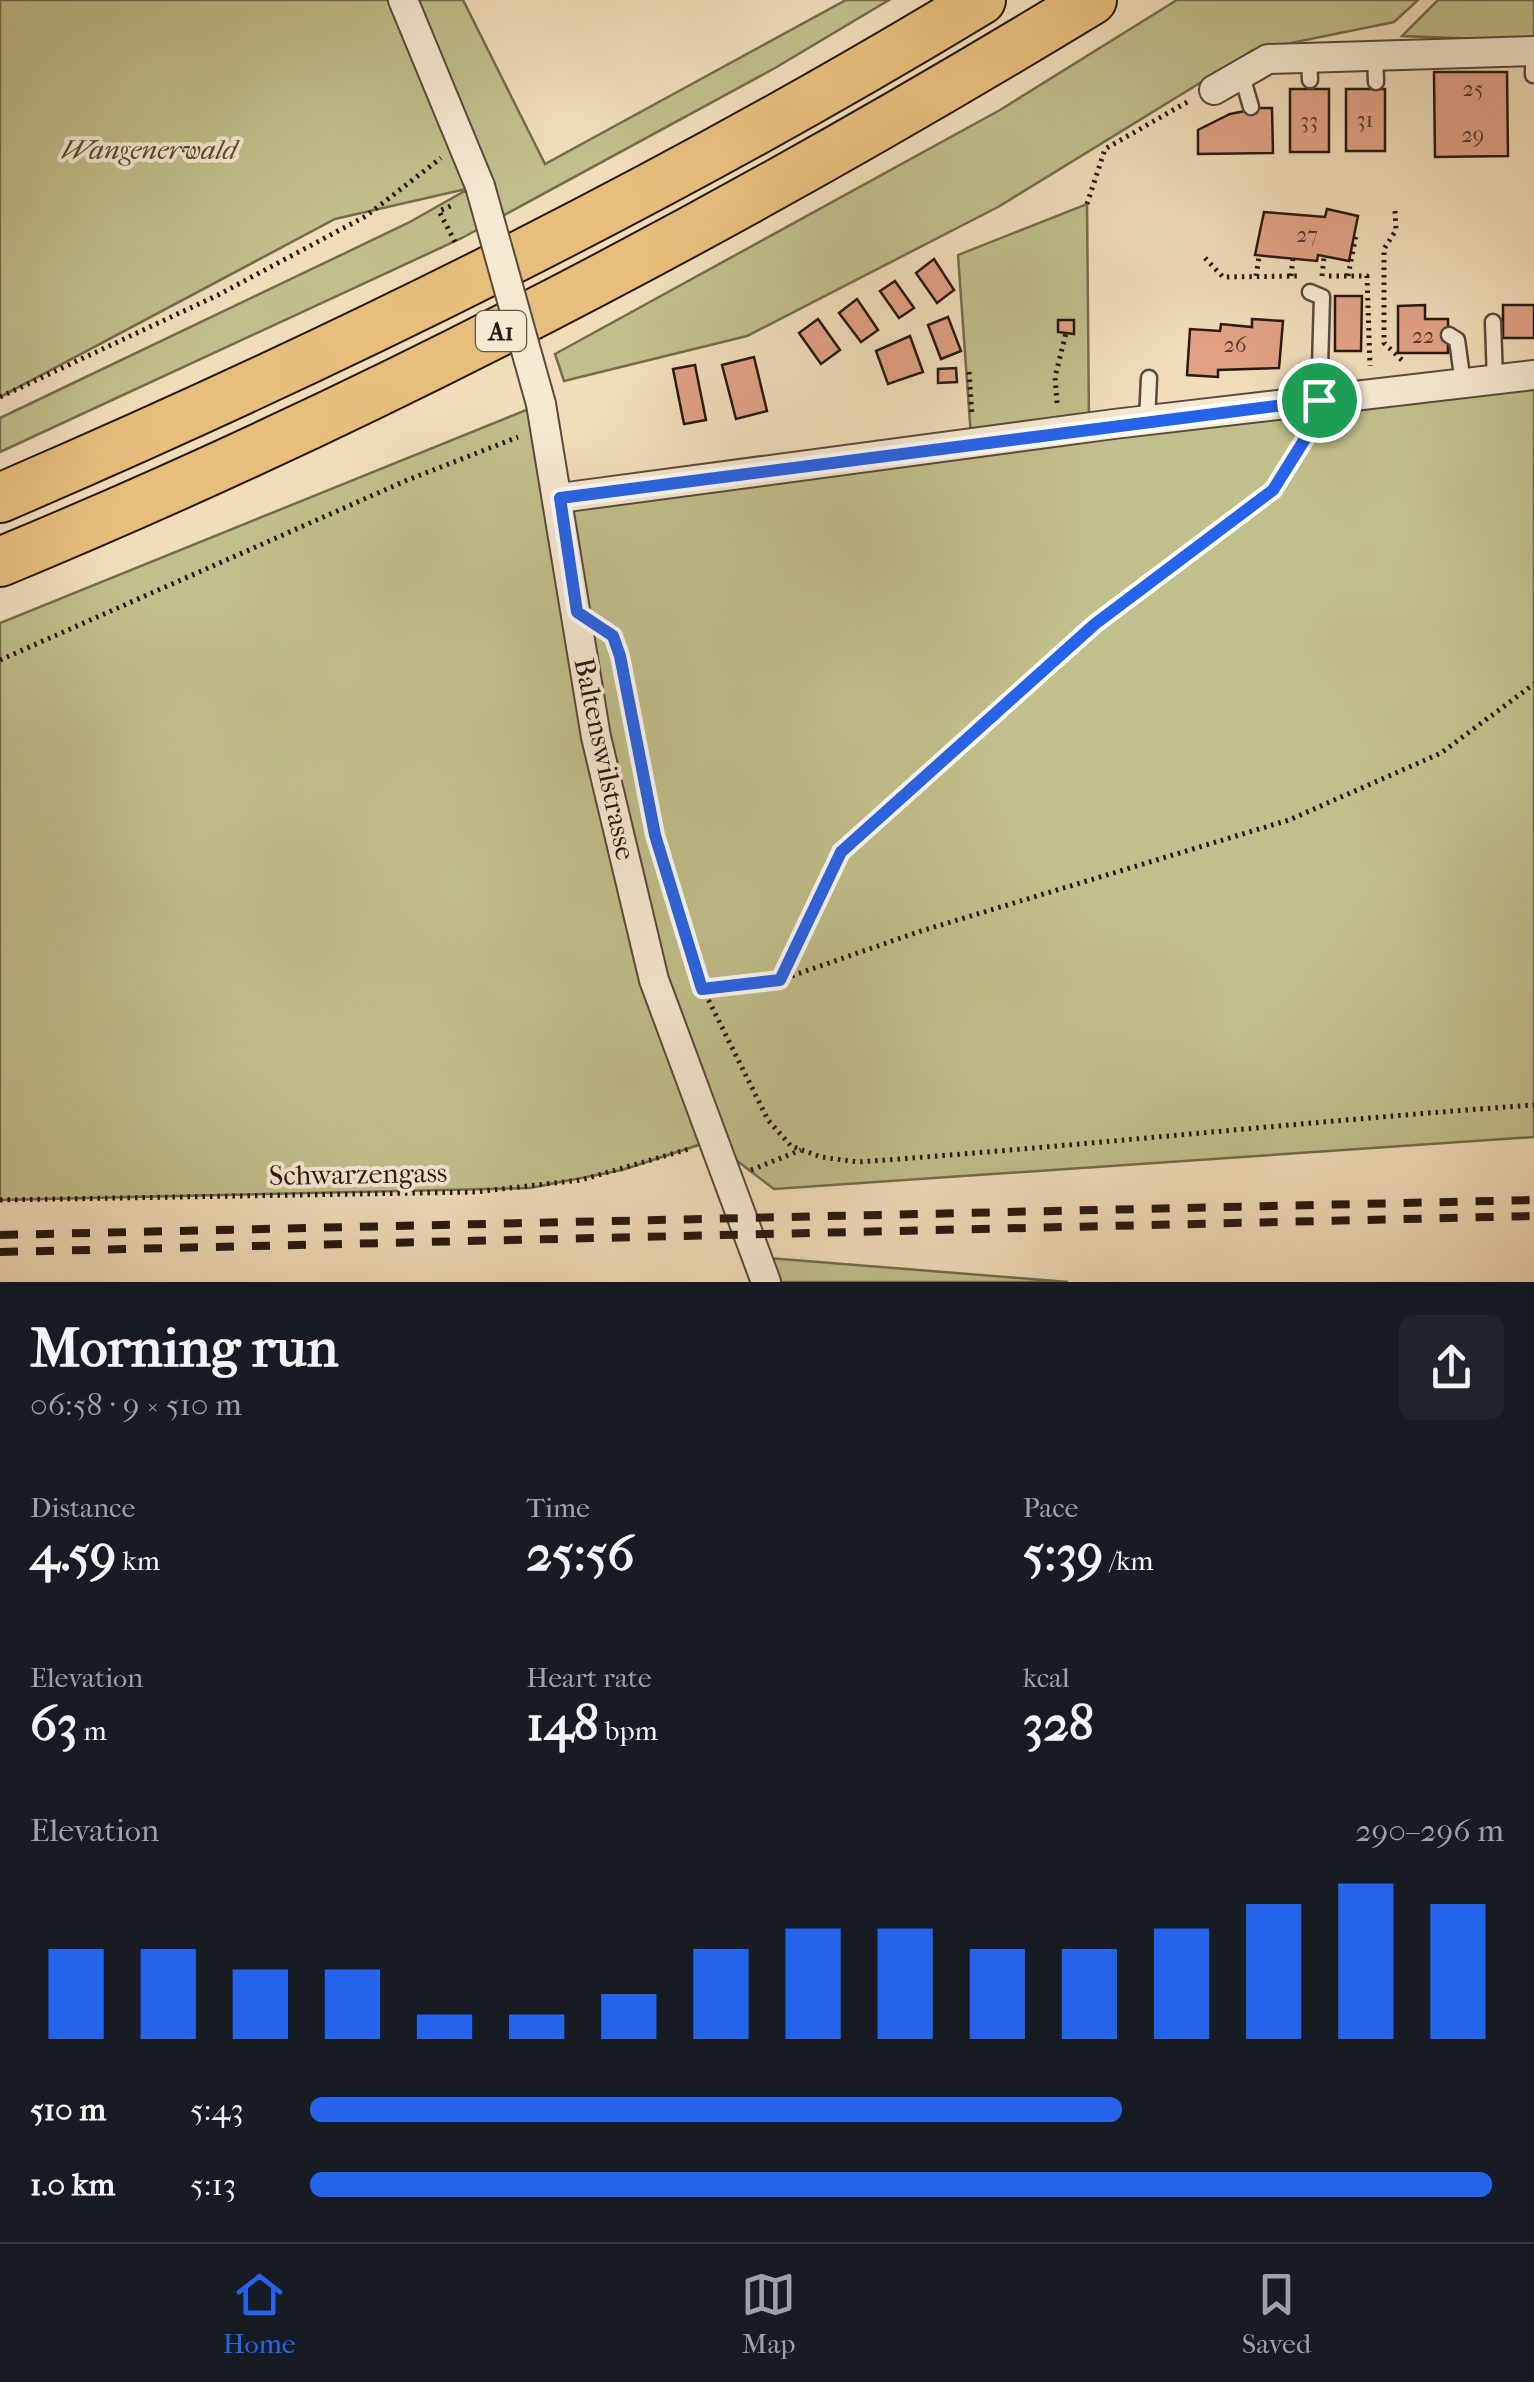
<!DOCTYPE html>
<html lang="en">
<head>
<meta charset="utf-8">
<style>
  :root { --surface:#171b24; --page:#20242c; --text:#f1f3f6; --muted:#9ea1a6; --line:#363941; --accent:#2563eb }
  body { margin:0; font-family:"IM FELL French Canon",serif; background:var(--page); color:var(--text); height:100vh; display:flex; flex-direction:column; font-size:38px; white-space:nowrap }
  * { box-sizing:border-box; margin:0 }
  p { font-size:32px; color:var(--muted) }
  .icon { flex:none; width:55px; height:55px; fill:none; stroke:currentColor; stroke-width:2; stroke-linecap:round; stroke-linejoin:round }
  .map { position:relative; height:1282px; overflow:hidden }
  .side { display:flex; flex-direction:column; background:var(--surface); flex:1 }
  .side>* { flex:none }
  .pin { position:absolute; display:grid; place-items:center; width:85px; height:85px; color:#fff; margin:-42px; border:5px solid #fff; border-radius:50%; box-shadow:0 2px 10px #0007 }
  .round { display:grid; place-items:center; flex:none; width:105px; height:105px; border-radius:15px; background:var(--page) }
  .head { display:flex; align-items:center; justify-content:space-between; height:170px; padding:0 30px }
  h1 { font-size:55px; font-weight:700; line-height:75px }
  .stats { display:grid; grid-template-columns:repeat(3,1fr); gap:15px; height:170px; padding:10px 30px }
  .stats div { display:grid; align-content:center }
  .stats b { font-size:50px; font-weight:700 }
  .stats small { font-size:28px; font-weight:400 }
  .stats p { font-size:28px }
  .chart { height:280px; padding:20px 30px }
  .chart p { display:flex; justify-content:space-between }
  .chart svg { width:100%; height:180px; margin-top:10px; stroke:var(--accent); stroke-width:6 }
  ul { padding:0 30px; list-style:none; font-size:32px }
  li { display:grid; grid-template-columns:160px 120px 1fr; align-items:center; height:75px }
  li i { height:25px; border-radius:12px; background:var(--accent) }
  .dock { display:flex; justify-content:space-around; align-items:center; height:140px; border-top:2px solid var(--line); background:var(--surface); font-size:28px; color:var(--muted) }
  .dock a { display:grid; justify-items:center; gap:5px }
  .dock .on { color:var(--accent) }
  .map>svg:first-child { display:block }
  .green { fill:#c1bf8b; stroke:#746c4e; stroke-width:2.5 }
  .building { fill:#e2a185; stroke:#271812; stroke-width:2.5 }
  .lines { fill:none; stroke-linecap:round; stroke-linejoin:round }
  .lane-casing { stroke:#5a493c; stroke-width:19 }
  .street-casing { stroke:#5a493c; stroke-width:32 }
  .highway-casing { stroke:#271812; stroke-width:52 }
  .path { stroke:#271812; stroke-width:5; stroke-dasharray:2.5 5; stroke-linecap:butt }
  .lane { stroke:#f6e9d2; stroke-width:14 }
  .street { stroke:#f6e9d2; stroke-width:28 }
  .highway { stroke:#e8be7d; stroke-width:48 }
  .rail { stroke:#271812; stroke-width:8; stroke-dasharray:18 18; stroke-linecap:butt }
  .street-bridge-casing { stroke:#5a493c; stroke-width:32; stroke-linecap:butt }
  .street-bridge { stroke:#f6e9d2; stroke-width:28 }
  .route-casing { stroke:#fff; stroke-width:20 }
  .route { stroke:#2563eb; stroke-width:12 }
  .labels { text-anchor:middle; dominant-baseline:central; stroke-width:8; stroke-linejoin:round; paint-order:stroke }
  .number-label { font-size:22px; fill:#563a2f }
  .shield { fill:#f6e9d2; stroke:#65574c; stroke-width:2.5 }
  .shield-label { font-size:25px; font-weight:bold; fill:#271812 }
  .park-label { font-size:28px; font-style:italic; fill:#554a36; stroke:#f6e9d2 }
  .street-label { font-size:28px; fill:#271812; stroke:#f6e9d2 }
</style>
</head>
<body>
<div class="map">
<svg width="1534" height="1282" viewBox="0 0 1534 1282">
  <rect width="100%" height="100%" fill="#f1ddba"/>
  <filter id="stains"><feTurbulence type="fractalNoise" baseFrequency=".002" numOctaves="4"/><feColorMatrix values="0 0 0 0 .2 0 0 0 0 .09 0 0 0 0 .02 0 0 0 .5 -.17"/></filter>
  <radialGradient id="worn" r=".72"><stop offset=".6" stop-color="#630" stop-opacity="0"/><stop offset="1" stop-color="#630" stop-opacity=".3"/></radialGradient>
  <g class="green">
    <polygon points="0,0 463,0 545,164 846,0 889,0 775,68 462,238 0,452 0,418 408,223 463,192 493,188 479,186 335,219 0,397"/>
    <polygon points="1177,0 1418,0 1394,22 1252,51 998,207 747,336 564,381 555,354 1000,110"/>
    <polygon points="1438,0 1534,0 1534,41 1402,36"/>
    <polygon points="1087,204 1089,422 971,437 958,255"/>
    <polygon points="1534,375 1534,1137 774,1189 711,1141 622,1170 530,1188 0,1200 0,623 541,404 560,497"/>
    <polygon points="757,1257 1068,1282 766,1282"/>
  </g>
  <g class="building">
    <polygon points="1434,72 1507,72 1508,156 1435,157"/>
    <rect x="1290" y="89" width="39" height="63"/>
    <rect x="1346" y="89" width="39" height="62"/>
    <polygon points="1260,108 1272,108 1273,153 1198,154 1198,130 1230,114"/>
    <polygon points="1327,209 1358,216 1349,261 1318,255 1317,261 1255,255 1264,212 1325,217"/>
    <polygon points="934,259 954,290 937,303 916,273"/>
    <polygon points="895,281 914,308 899,318 880,291"/>
    <polygon points="1335,296 1362,296 1361,351 1335,351"/>
    <polygon points="857,299 878,330 861,342 839,313"/>
    <polygon points="1425,305 1425,319 1448,319 1448,353 1398,353 1398,306"/>
    <rect x="1503" y="305" width="31" height="33"/>
    <polygon points="948,317 961,351 941,359 928,325"/>
    <polygon points="818,319 840,350 821,364 799,333"/>
    <polygon points="1252,319 1283,321 1279,368 1218,370 1218,377 1187,375 1190,329 1220,331 1221,324 1252,327"/>
    <polygon points="1058,320 1074,320 1074,334 1058,332"/>
    <polygon points="910,336 923,372 888,384 876,351"/>
    <polygon points="754,357 767,411 736,419 722,365"/>
    <polygon points="695,365 706,420 684,424 673,369"/>
    <polygon points="956,368 957,382 938,383 938,369"/>
  </g>
  <g class="lines">
    <defs>
      <g id="lane">
        <polyline points="1533,51 1533,75"/>
        <polyline points="1375,54 1376,82"/>
        <polyline points="1309,58 1310,80"/>
        <polyline points="1242,76 1251,107"/>
        <polyline points="1310,292 1322,297 1319,401"/>
        <polyline points="1493,322 1495,380"/>
        <polyline points="1449,335 1457,340 1463,383"/>
        <polyline points="1147,421 1149,378"/>
      </g>
      <g id="street">
        <polyline points="403,0 480,186"/>
        <polyline points="1214,90 1268,59 1534,51"/>
        <polyline points="541,404 596,737 654,980 766,1282"/>
        <polyline points="560,498 1114,424 1534,375"/>
      </g>
      <g id="highway">
        <path d="M0 498C337 353 666 191 981 0"/>
        <path d="M0 562C379 405 742 213 1092 0"/>
      </g>
    </defs>
    <use href="#lane" class="lane-casing"/>
    <use href="#street" class="street-casing"/>
    <use href="#highway" class="highway-casing"/>
    <g class="path">
      <polyline points="1087,204 1105,149 1189,101"/>
      <polyline points="1395,211 1396,230 1384,249 1384,343 1403,361"/>
      <polyline points="455,242 439,211 455,204"/>
      <polyline points="1205,258 1223,277 1298,276"/>
      <polyline points="1256,276 1259,257"/>
      <polyline points="1291,276 1293,257"/>
      <polyline points="1322,276 1324,257"/>
      <polyline points="1329,276 1367,276 1370,366"/>
      <polyline points="1348,276 1356,235"/>
      <polyline points="969,372 972,415"/>
      <polyline points="0,397 218,295 366,216 441,158"/>
      <polyline points="1057,403 1055,377 1066,333"/>
      <path d="M609 632 620 656 655 835 703 989 768 1120 791 1146 821 1157 858 1162C1083 1146 1308 1121 1534 1105"/>
      <polyline points="0,660 405,481 518,437"/>
      <polyline points="781,978 841,852 1095,624 1273,490 1313,427"/>
      <polyline points="703,989 780,980 921,931 1289,820 1441,753 1534,684"/>
      <polyline points="751,1170 801,1150"/>
      <polyline points="0,1200 475,1192 581,1180 689,1149"/>
    </g>
    <use href="#lane" class="lane"/>
    <use href="#street" class="street"/>
    <use href="#highway" class="highway"/>
    <g class="rail">
      <polyline points="0,1235 1534,1200"/>
      <polyline points="0,1252 1534,1216"/>
    </g>
    <defs>
      <polyline id="street-bridge" points="480,186 541,404"/>
    </defs>
    <use href="#street-bridge" class="street-bridge-casing"/>
    <use href="#street-bridge" class="street-bridge"/>
  </g>
  <g class="lines">
    <defs>
      <polygon id="route" points="1330,399 1273,490 1095,624 841,852 780,980 702,989 655,835 620,656 613,636 577,612 560,498"/>
    </defs>
    <use href="#route" class="route-casing"/>
    <use href="#route" class="route"/>
  </g>
  <g class="labels">
    <g class="number-label">
      <text x="1473" y="89">25</text>
      <text x="1365" y="120">31</text>
      <text x="1309" y="121">33</text>
      <text x="1473" y="135">29</text>
      <text x="1307" y="235">27</text>
      <text x="1423" y="336">22</text>
      <text x="1235" y="345">26</text>
    </g>
    <rect class="shield" x="476" y="311" width="50" height="40" rx="8"/>
    <g class="shield-label">
      <text x="501" y="331">A1</text>
    </g>
    <g class="park-label">
      <text x="149" y="149">Wangenerwald</text>
    </g>
    <g class="street-label">
      <text transform="translate(605 759) rotate(78)">Baltenswilstrasse</text>
      <text transform="translate(358 1174) rotate(-1)">Schwarzengass</text>
    </g>
  </g>
  <rect width="100%" height="100%" filter="url(#stains)"/>
  <rect width="100%" height="100%" fill="url(#worn)"/>
</svg>
<div class="pin" style="left:1319px;top:400px;background:#1e9e55"><svg class="icon" aria-label="arrive" viewBox="0 0 24 24"><path d="M6 21V4h12l-3 4 3 4H6"/></svg></div>
</div>
<section class="side">
<div class="head"><div><h1>Morning run</h1><p>06:58 · 9 × 510 m</p></div><a class="round"><svg class="icon" aria-label="share" viewBox="0 0 24 24"><path d="M12 15V3M7 8l5-5 5 5M5 13v7h14v-7"/></svg></a></div>
<div class="stats">
<div><p>Distance</p><b>4.59<small> km</small></b></div>
<div><p>Time</p><b>25:56</b></div>
<div><p>Pace</p><b>5:39<small> /km</small></b></div>
</div>
<div class="stats">
<div><p>Elevation</p><b>63<small> m</small></b></div>
<div><p>Heart rate</p><b>148<small> bpm</small></b></div>
<div><p>kcal</p><b>328</b></div>
</div>
<div class="chart"><p><span>Elevation</span>290–296 m</p>
<svg viewBox="0 0 160 44" preserveAspectRatio="none"><path d="M5 44V22M15 44V22M25 44V27M35 44V27M45 44V38M55 44V38M65 44V33M75 44V22M85 44V17M95 44V17M105 44V22M115 44V22M125 44V17M135 44V11M145 44V6M155 44V11"/></svg>
</div>
<ul>
<li><b>510 m</b>5:43<i style="width:68%"></i></li>
<li><b>1.0 km</b>5:13<i style="width:99%"></i></li>
</ul>
</section>
<nav class="dock">
<a class="on"><svg class="icon" aria-label="home" viewBox="0 0 24 24"><path d="M3 11l9-7 9 7M6 9v11h12V9"/></svg>Home</a>
<a><svg class="icon" aria-label="map" viewBox="0 0 24 24"><path d="M3 6l6-2 6 2 6-2v14l-6 2-6-2-6 2zM9 4v14M15 6v14"/></svg>Map</a>
<a><svg class="icon" aria-label="saved" viewBox="0 0 24 24"><path d="M7 4h10v16l-5-4-5 4z"/></svg>Saved</a>
</nav>
</body>
</html>
